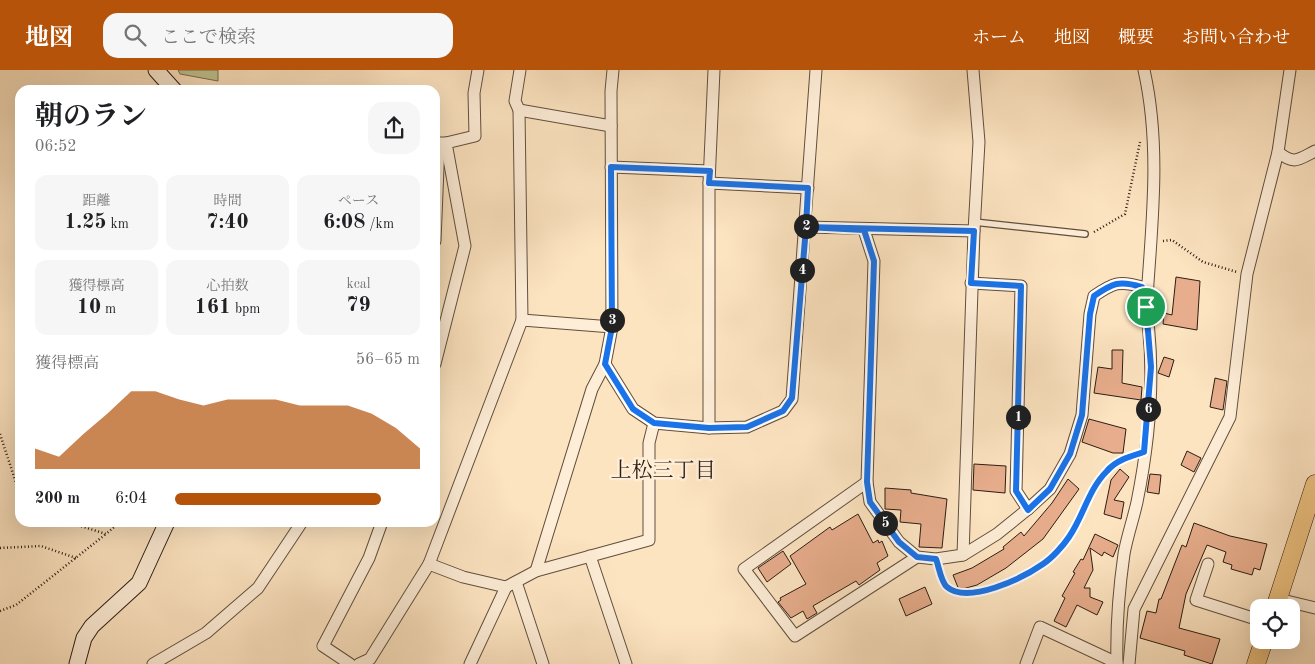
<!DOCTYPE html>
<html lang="ja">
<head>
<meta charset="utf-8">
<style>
  :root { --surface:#fff; --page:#f6f6f6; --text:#202124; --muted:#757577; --accent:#b45309 }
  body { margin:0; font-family:"Old Standard TT","Noto Serif JP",serif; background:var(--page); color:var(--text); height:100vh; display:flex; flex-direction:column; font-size:19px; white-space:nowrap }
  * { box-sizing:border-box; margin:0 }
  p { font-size:16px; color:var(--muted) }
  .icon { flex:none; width:28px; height:28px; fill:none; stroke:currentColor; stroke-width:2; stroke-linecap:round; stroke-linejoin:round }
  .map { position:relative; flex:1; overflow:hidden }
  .side { position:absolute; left:15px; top:15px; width:425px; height:442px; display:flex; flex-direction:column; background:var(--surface); border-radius:15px; box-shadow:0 5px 20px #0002 }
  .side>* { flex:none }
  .buttons { position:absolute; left:1250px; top:529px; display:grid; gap:10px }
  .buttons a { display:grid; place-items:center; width:50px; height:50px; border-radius:10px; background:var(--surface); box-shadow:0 5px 20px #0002; font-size:25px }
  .pin { position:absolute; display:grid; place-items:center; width:42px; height:42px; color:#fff; margin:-21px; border:2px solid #fff; border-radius:50%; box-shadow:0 1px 5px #0007 }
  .km { position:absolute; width:25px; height:25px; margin:-12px; border-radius:50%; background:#222; color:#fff; font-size:14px; line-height:25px; text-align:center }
  .round { display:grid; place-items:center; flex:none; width:52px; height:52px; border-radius:15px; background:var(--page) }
  .head { display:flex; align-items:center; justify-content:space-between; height:85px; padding:0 20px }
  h1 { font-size:28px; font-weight:700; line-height:38px }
  .figures { display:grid; grid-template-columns:repeat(3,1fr); gap:8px; height:85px; padding:5px 20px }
  .figures div { display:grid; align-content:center; border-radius:12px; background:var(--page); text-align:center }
  .figures b { font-size:21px; font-weight:700 }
  .figures small { font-size:14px; font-weight:400 }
  .figures p { font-size:14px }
  .chart { height:140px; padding:10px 20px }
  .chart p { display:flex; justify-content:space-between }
  .chart svg { width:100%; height:90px; margin-top:5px; fill:var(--accent); opacity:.7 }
  ul { padding:0 20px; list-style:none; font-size:16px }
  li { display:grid; grid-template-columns:80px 60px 1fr; align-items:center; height:38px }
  li i { height:12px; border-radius:6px; background:var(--accent) }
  header { display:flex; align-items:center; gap:30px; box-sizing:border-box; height:70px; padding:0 25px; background:var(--accent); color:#fff }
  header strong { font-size:24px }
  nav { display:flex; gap:28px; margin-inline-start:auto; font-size:18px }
  .search { width:350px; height:45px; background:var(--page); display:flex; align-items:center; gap:12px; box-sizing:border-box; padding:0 18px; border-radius:15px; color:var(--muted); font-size:19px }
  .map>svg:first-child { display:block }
  .green { fill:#c2c391; stroke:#777052 }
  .building { fill:#e7ad8c; stroke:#2c1d13 }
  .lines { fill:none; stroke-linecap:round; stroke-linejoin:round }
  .lane-casing { stroke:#604f3e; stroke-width:8 }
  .street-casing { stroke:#604f3e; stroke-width:13 }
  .secondary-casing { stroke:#2c1d13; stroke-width:17 }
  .primary-casing { stroke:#2c1d13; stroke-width:19 }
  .path { stroke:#2c1d13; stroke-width:2.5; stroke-dasharray:1 2.5; stroke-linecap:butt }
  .lane { stroke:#feedd7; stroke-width:5.5 }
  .street { stroke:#feedd7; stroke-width:11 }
  .secondary { stroke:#feedd7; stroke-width:15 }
  .primary { stroke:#eec280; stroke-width:18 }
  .route-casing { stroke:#fff; stroke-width:10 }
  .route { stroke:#1a73e8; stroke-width:6 }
  .labels { text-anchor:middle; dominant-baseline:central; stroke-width:5; stroke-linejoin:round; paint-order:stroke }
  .neighbourhood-label { font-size:21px; fill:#2c1d13; stroke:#feedd7 }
</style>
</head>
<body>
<header>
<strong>地図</strong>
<div class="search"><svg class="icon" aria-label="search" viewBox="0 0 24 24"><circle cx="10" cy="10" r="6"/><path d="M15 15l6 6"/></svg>ここで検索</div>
<nav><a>ホーム</a><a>地図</a><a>概要</a><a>お問い合わせ</a></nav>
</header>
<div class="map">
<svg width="1315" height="594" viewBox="0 0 1315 594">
  <rect width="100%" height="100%" fill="#fde4c1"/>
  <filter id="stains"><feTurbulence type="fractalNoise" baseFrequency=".004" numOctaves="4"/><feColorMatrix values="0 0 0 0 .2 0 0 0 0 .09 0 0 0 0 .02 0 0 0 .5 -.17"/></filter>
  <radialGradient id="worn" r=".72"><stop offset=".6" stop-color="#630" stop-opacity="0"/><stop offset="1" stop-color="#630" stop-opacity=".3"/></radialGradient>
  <polygon class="green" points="178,0 218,0 218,11 180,4"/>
  <g class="building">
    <polygon points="1176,207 1200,211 1197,260 1163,254 1164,243 1172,245"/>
    <polygon points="1112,280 1123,280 1122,313 1142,317 1141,330 1094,323 1098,297 1112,299"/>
    <polygon points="1164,287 1174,290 1169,307 1158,303"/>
    <polygon points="1215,308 1227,311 1223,340 1210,337"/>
    <polygon points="1089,349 1126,359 1123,383 1113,383 1082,372"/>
    <polygon points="1187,381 1201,388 1194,402 1181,395"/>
    <polygon points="974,394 1006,396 1005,423 973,420"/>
    <polygon points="1120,399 1129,407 1114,430 1124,432 1121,449 1104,444 1111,410"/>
    <polygon points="1150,404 1161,405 1159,424 1147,422"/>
    <polygon points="1068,409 1079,419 1043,469 1006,498 977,515 959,520 953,505 972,498 1004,479 1003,477 1021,462 1024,466 1052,433"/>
    <polygon points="885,418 911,420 911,423 947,429 942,478 919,477 921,454 900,452 901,440 885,439"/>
    <polygon points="858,444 873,473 878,470 879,473 882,471 888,486 877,493 880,500 859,515 856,511 813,536 817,543 807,549 803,541 791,548 778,532 781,530 780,528 806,514 790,486 830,457 832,460"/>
    <polygon points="1194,453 1230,466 1267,474 1260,500 1254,498 1252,505 1231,499 1232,495 1223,492 1226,482 1207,475 1186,524 1179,558 1220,569 1212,594 1184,585 1185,581 1140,568 1147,541 1156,543 1159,529 1161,529 1182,475 1186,477"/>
    <polygon points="1095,464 1118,475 1113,487 1104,482 1102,486 1090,478 1093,500 1084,518 1090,518 1090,527 1103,532 1097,545 1077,535 1066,557 1054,551 1065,528 1062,526 1075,503 1073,502 1081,489 1083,490"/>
    <polygon points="783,481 791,494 767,512 758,498"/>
    <polygon points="925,517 932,534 906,546 899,529"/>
  </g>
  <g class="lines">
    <defs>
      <polyline id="lane" points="974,152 1085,164"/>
      <g id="street">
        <polyline points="520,0 515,31 519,40 522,250"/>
        <polyline points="613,0 611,21 612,257 605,294 633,339 654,353 709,358 747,357 783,341 792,329 816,0"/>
        <path d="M1144 0C1161 75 1152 152 1147 227"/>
        <polyline points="519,40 611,56"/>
        <path d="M1278 82C1294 95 1298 90 1315 81"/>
        <polyline points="611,97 709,101"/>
        <polyline points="709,113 808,118"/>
        <polyline points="806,157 974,161 979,72 973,0"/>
        <path d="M864 160 874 191 867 412 870 432 899 472 917 487 936 489 963 485 997 464 1028 439 1050 419 1070 384 1082 345 1090 244 1094 226C1113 213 1119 210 1142 217 1157 286 1151 363 1137 432 1133 450 1127 467 1124 484 1119 519 1116 558 1117 594"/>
        <polyline points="435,171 439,73 446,73"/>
        <polyline points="971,213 1021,216 1016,421 1028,439"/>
        <polyline points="435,294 465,176 446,73 475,66 474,23 478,0"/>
        <polyline points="709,358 709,113 714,0"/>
        <polyline points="867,412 744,499 795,566 917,487"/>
        <polyline points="963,485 974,161"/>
        <polyline points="590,486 626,594"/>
        <polyline points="429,494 522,250 612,257"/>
        <polyline points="1208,494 1196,530 1259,550"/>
        <polyline points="536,501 592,319 605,294"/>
        <polyline points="516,512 543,594"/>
        <polyline points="1278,529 1315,538"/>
        <polyline points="153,594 206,563 258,518 302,452"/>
        <polyline points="350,594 323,576 369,488 382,452"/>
        <polyline points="359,594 370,589 429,494 463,507 506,517 536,501 649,470 649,373 654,353"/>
        <polyline points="470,594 506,517"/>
        <polyline points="1026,594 1040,557 1117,593"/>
        <polyline points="1129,594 1134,539 1230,347 1247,204 1278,82 1290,0"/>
      </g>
      <g id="secondary">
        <polyline points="156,0 174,20"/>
        <polyline points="77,594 84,568 92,556 139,513 167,452"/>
      </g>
      <g id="primary">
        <polyline points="1275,538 1315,414"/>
        <polyline points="1256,594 1264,570"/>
      </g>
    </defs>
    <use href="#lane" class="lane-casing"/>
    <use href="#street" class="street-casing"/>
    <use href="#secondary" class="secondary-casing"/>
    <use href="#primary" class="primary-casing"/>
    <g class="path">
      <polyline points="1094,162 1125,144 1140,72"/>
      <polyline points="1163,171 1172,170 1203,192 1237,202"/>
      <polyline points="0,364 20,425"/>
      <polyline points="68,452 106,464 120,452"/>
      <polyline points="0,478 41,476 76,488"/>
      <path d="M940 500C942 505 943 514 947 517 968 534 1024 508 1043 494 1052 488 1061 477 1067 469 1081 453 1082 430 1095 414 1105 401 1118 390 1134 385"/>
      <polyline points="0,541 16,535 106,464"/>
    </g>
    <use href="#lane" class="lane"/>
    <use href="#street" class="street"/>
    <use href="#secondary" class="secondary"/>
    <use href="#primary" class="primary"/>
  </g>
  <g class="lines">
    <defs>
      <path id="route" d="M1146 237 1142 217C1119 210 1113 213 1094 226L1090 244 1082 345 1070 384 1050 419 1028 440 1016 421 1021 216 971 213 974 161 806 157 808 118 709 113 710 101 611 97 612 257 605 294 633 339 654 353 709 358 747 357 783 341 792 328 806 157 864 160 874 191 867 412 870 432 899 472 917 487 936 489C939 497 941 512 947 517 968 535 1023 508 1043 494 1052 488 1063 476 1069 467 1084 445 1088 420 1107 401 1116 390 1131 386 1144 382L1151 297 1146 237"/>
    </defs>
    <use href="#route" class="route-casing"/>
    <use href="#route" class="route"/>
  </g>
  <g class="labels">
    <g class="neighbourhood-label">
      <text x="663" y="401">上松三丁目</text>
    </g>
  </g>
  <rect width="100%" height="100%" filter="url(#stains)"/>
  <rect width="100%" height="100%" fill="url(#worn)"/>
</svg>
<div class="buttons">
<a><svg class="icon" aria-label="locate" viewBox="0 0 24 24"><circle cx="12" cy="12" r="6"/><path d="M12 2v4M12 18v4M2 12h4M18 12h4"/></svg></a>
</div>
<div class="pin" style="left:1146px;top:237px;background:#1e9e55"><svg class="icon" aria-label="arrive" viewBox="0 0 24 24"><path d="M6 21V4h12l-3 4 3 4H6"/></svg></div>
<b class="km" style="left:1018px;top:347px">1</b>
<b class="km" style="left:806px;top:156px">2</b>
<b class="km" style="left:612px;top:250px">3</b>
<b class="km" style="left:802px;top:200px">4</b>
<b class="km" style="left:885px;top:453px">5</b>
<b class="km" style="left:1148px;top:339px">6</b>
<section class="side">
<div class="head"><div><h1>朝のラン</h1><p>06:52</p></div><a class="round"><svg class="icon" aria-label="share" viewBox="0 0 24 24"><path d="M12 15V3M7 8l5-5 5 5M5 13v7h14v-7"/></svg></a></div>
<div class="figures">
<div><p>距離</p><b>1.25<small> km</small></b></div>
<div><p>時間</p><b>7:40</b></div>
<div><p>ペース</p><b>6:08<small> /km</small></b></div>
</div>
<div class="figures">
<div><p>獲得標高</p><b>10<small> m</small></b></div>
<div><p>心拍数</p><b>161<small> bpm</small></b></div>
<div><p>kcal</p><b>79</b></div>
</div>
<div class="chart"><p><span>獲得標高</span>56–65 m</p>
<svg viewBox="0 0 160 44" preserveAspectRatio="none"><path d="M0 44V34L10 38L20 27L30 17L40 6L50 6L60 10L70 13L80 10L90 10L100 10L110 13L120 13L130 13L140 17L150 24L160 34V44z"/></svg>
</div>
<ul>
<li><b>200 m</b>6:04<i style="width:84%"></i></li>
</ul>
</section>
</div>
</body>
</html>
